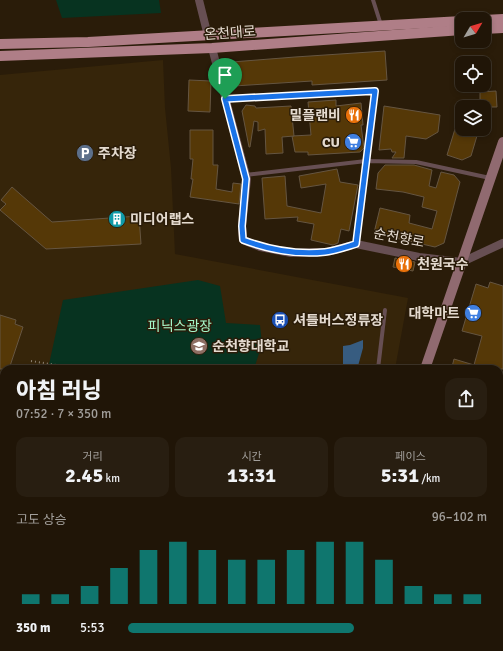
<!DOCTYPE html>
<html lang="ko">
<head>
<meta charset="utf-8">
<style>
  :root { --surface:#201507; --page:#281e11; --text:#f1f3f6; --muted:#a29f9b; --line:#3d3428; --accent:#0f766e }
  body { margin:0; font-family:Signika,"Noto Sans KR",sans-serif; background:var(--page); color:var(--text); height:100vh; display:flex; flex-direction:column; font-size:15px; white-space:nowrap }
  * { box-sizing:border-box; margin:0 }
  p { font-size:13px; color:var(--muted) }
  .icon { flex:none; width:22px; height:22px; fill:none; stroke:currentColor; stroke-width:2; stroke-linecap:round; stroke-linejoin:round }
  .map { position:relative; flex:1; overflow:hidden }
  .panel { position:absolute; left:0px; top:365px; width:503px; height:286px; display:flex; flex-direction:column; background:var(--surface); border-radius:12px 12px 0 0; box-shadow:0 2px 6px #0003,0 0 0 1px var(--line) }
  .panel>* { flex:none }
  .needle { width:26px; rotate:52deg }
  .tools { position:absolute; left:455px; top:12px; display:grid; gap:8px }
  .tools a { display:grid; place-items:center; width:36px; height:36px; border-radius:8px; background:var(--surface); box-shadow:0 2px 6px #0003,0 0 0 1px var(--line); font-size:20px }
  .pin { position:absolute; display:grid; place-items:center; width:34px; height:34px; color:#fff; margin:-41px -17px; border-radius:50% 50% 50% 0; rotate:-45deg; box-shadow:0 0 4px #0007 }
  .pin .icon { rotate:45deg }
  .round { display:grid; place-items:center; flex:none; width:42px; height:42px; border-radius:12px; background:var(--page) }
  .overview { display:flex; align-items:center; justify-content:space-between; height:68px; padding:0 16px }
  h1 { font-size:22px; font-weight:800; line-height:30px }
  .figures { display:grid; grid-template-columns:repeat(3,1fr); gap:6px; height:68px; padding:4px 16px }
  .figures div { display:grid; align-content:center; border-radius:10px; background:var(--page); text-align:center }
  .figures b { font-size:20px; font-weight:800 }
  .figures small { font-size:11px; font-weight:400 }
  .figures p { font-size:11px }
  .chart { height:112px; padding:8px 16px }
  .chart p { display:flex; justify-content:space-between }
  .chart svg { width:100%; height:72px; margin-top:4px; stroke:var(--accent); stroke-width:6 }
  ul { padding:0 16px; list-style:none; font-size:13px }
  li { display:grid; grid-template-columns:64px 48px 1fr; align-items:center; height:30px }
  li i { height:10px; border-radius:5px; background:var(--accent) }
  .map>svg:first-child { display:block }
  .built { fill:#36250a }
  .green { fill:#073320 }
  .water { fill:#375c80 }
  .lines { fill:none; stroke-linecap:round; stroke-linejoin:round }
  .stream { stroke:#375c80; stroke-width:3.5 }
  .building { fill:#553807; stroke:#655541 }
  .path { stroke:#8f8375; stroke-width:2; stroke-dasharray:1 3; stroke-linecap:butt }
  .lane { stroke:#674f53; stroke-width:4 }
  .street { stroke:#674f53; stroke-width:8 }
  .secondary { stroke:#906a70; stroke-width:10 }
  .primary { stroke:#af7e87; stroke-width:10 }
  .route-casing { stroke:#fff; stroke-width:8 }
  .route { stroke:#1a73e8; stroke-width:5 }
  .labels { text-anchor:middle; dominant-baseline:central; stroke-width:3; stroke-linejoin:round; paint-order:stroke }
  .street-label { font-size:14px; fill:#e4dacf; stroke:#2a1c09 }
  .poi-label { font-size:14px; font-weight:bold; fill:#e4dacf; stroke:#2a1c09; text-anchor:start }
  .park-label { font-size:14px; fill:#a3f5c8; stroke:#2a1c09 }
</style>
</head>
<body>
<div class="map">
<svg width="503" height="651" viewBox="0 0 503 651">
  <rect width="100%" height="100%" fill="#2a1c09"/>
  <polygon class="built" points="163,60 165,108 171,168 175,254 408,298 395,369 4,369 4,647 267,647 263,651 0,651 0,75"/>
  <g class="green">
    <polygon points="56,0 159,0 161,13 62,18"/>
    <polygon points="198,280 220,286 226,323 260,325 262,344 254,369 48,369 63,300"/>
  </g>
  <polygon class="water" points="363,340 363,348 358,366 361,369 343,369 343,346 350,345"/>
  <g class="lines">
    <g class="stream">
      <polyline points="499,487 503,486"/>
      <polyline points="306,651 308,647"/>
    </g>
  </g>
  <g class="building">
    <polygon points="385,51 387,80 312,85 312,81 234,86 232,62 295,57"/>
    <polygon points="189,80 211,81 210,112 188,111"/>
    <polygon points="496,91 497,107 489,107 488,103 480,104 480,92"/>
    <polygon points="336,100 336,106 361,103 363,125 361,125 364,148 360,152 308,155 308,152 295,152 292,136 311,135 308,102"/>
    <polygon points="246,105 255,106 256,108 291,106 294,136 282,137 283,153 266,154 265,129 258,131 258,122 254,121 250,147 249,147 242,111"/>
    <polygon points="384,106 440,115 438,132 426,139 406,136 404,158 392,158 396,152 392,152 391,149 379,150"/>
    <polygon points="455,129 479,129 471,156 462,160 447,155"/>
    <polygon points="190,130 213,130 213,165 218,165 216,189 232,192 233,183 241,184 239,204 190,197 193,179 191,179 193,159 190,159"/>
    <polygon points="385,165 414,165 432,170 429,186 436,188 441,172 454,175 460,182 444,243 435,247 374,233 380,208 410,215 409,223 432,229 437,211 422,207 424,197 403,192 376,189 378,173"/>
    <polygon points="337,169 340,182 358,185 349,231 341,229 338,243 333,245 311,240 314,224 297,221 298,217 265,219 262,178 285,176 287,206 321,213 326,184 301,188 299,176"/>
    <polygon points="12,187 52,222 139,216 141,244 46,249 0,210 6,204 1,200"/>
    <polygon points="395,258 415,262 413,271 393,267"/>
    <polygon points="490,282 503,286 503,369 457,369 452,367 454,359 474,365 482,336 462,331 476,284 488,288"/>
    <polygon points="0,315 16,320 15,324 23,327 9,369 0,369"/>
  </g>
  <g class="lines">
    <g class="path">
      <polyline points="31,361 82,369"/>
      <polyline points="0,583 4,584"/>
    </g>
    <g class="lane">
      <polyline points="373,0 381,25"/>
      <polyline points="225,99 375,91 356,244"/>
      <polyline points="245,175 366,161 416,162 490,178"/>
      <polyline points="378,369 385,310"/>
      <polyline points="0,458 4,460"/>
      <polyline points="0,622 4,624"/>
      <polyline points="42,647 53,651"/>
      <polyline points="179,647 182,651"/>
      <polyline points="12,651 13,647"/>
      <polyline points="248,651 252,647"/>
    </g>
    <g class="street">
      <polyline points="199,0 208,36"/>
      <polyline points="212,48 247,179 242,226 243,240 260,247 291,253 327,252 356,244 419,257 462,262 503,243"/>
      <polyline points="499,433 503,432"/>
      <polyline points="499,574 503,570"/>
      <polyline points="440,651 444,647"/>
    </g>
    <g class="secondary">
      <polyline points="425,369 503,142"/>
      <polyline points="337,651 337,647"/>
    </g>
    <g class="primary">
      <polyline points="484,20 503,19"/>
      <polyline points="484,29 503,28"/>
      <polyline points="0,44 88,42 462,21"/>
      <polyline points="0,56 212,48 462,30"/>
    </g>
  </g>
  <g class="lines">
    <defs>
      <path id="route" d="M375 91 356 244C346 247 335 251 325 252 297 255 270 250 243 240L242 226 246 179 225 99Z"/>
    </defs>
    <use href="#route" class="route-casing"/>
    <use href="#route" class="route"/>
  </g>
  <defs>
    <symbol id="restaurant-disc" viewBox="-11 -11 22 22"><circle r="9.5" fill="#e8710a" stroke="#2a1c09"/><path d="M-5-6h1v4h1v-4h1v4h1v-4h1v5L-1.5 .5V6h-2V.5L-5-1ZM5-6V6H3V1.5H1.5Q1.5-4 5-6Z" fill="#fff"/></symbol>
    <symbol id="supermarket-disc" viewBox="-11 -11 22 22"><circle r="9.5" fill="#3f7fe0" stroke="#2a1c09"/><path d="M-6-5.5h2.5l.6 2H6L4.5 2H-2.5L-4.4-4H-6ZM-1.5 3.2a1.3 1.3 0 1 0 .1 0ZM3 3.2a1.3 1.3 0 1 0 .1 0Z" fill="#fff"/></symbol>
    <symbol id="parking-disc" viewBox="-11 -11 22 22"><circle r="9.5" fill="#5c6f8a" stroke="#2a1c09"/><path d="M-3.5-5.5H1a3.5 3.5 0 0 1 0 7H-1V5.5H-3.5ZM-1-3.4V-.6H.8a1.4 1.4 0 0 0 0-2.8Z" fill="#fff"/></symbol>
    <symbol id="building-disc" viewBox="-11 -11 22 22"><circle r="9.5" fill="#0f9aa8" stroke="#2a1c09"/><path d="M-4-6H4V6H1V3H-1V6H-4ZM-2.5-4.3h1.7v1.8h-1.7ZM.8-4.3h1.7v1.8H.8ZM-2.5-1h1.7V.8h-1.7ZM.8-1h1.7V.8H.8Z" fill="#fff"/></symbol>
    <symbol id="bus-disc" viewBox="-11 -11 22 22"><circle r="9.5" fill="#1a4fb4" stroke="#2a1c09"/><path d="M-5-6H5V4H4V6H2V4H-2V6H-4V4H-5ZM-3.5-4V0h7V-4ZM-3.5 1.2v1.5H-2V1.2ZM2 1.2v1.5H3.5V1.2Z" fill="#fff"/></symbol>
    <symbol id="university-disc" viewBox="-11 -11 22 22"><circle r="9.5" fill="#8d6e63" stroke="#2a1c09"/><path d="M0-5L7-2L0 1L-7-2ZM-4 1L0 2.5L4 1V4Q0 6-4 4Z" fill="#fff"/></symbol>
  </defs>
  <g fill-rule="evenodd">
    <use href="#restaurant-disc" x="344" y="105" width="20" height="20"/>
    <use href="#supermarket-disc" x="343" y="132" width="20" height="20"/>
    <use href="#parking-disc" x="75" y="143" width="20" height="20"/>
    <use href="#building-disc" x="107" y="209" width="20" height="20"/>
    <use href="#restaurant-disc" x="394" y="254" width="20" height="20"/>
    <use href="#supermarket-disc" x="463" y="303" width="20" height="20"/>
    <use href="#bus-disc" x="270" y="310" width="20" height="20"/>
    <use href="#university-disc" x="189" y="336" width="20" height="20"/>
  </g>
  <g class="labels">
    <g class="street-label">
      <text transform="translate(230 33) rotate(-4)">온천대로</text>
      <text transform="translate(399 238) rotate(11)">순천향로</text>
    </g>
    <g class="poi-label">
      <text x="341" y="115" text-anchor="end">밀플랜비</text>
      <text x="340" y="142" text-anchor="end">CU</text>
      <text x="98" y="153">주차장</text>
      <text x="130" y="219">미디어랩스</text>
      <text x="417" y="264">천원국수</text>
      <text x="460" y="313" text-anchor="end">대학마트</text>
      <text x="293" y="320">셔틀버스정류장</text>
      <text x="212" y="346">순천향대학교</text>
    </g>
    <g class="park-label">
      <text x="180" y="326">피닉스광장</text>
    </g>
  </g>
</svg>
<div class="tools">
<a><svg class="needle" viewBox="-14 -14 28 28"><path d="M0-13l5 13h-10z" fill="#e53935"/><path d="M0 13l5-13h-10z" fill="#a29f9b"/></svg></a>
<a><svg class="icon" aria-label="locate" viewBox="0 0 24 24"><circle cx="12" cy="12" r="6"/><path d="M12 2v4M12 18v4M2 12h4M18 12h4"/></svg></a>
<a><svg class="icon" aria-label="layers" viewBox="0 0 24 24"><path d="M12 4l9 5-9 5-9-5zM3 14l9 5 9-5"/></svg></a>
</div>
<div class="pin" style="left:225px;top:99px;background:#1e9e55"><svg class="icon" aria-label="arrive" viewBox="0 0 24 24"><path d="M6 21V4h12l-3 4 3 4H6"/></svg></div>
<section class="panel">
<div class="overview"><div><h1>아침 러닝</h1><p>07:52 · 7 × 350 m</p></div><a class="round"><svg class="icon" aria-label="share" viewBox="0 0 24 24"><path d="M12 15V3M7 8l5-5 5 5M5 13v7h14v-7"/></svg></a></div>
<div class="figures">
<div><p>거리</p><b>2.45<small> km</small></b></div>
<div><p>시간</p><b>13:31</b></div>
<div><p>페이스</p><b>5:31<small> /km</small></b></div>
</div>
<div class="chart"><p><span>고도 상승</span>96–102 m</p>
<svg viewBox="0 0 160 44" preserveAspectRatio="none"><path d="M5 44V38M15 44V38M25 44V33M35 44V22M45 44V11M55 44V6M65 44V11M75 44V17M85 44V17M95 44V11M105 44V6M115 44V6M125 44V17M135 44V33M145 44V38M155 44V38"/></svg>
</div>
<ul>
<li><b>350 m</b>5:53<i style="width:63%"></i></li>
</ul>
</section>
</div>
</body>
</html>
